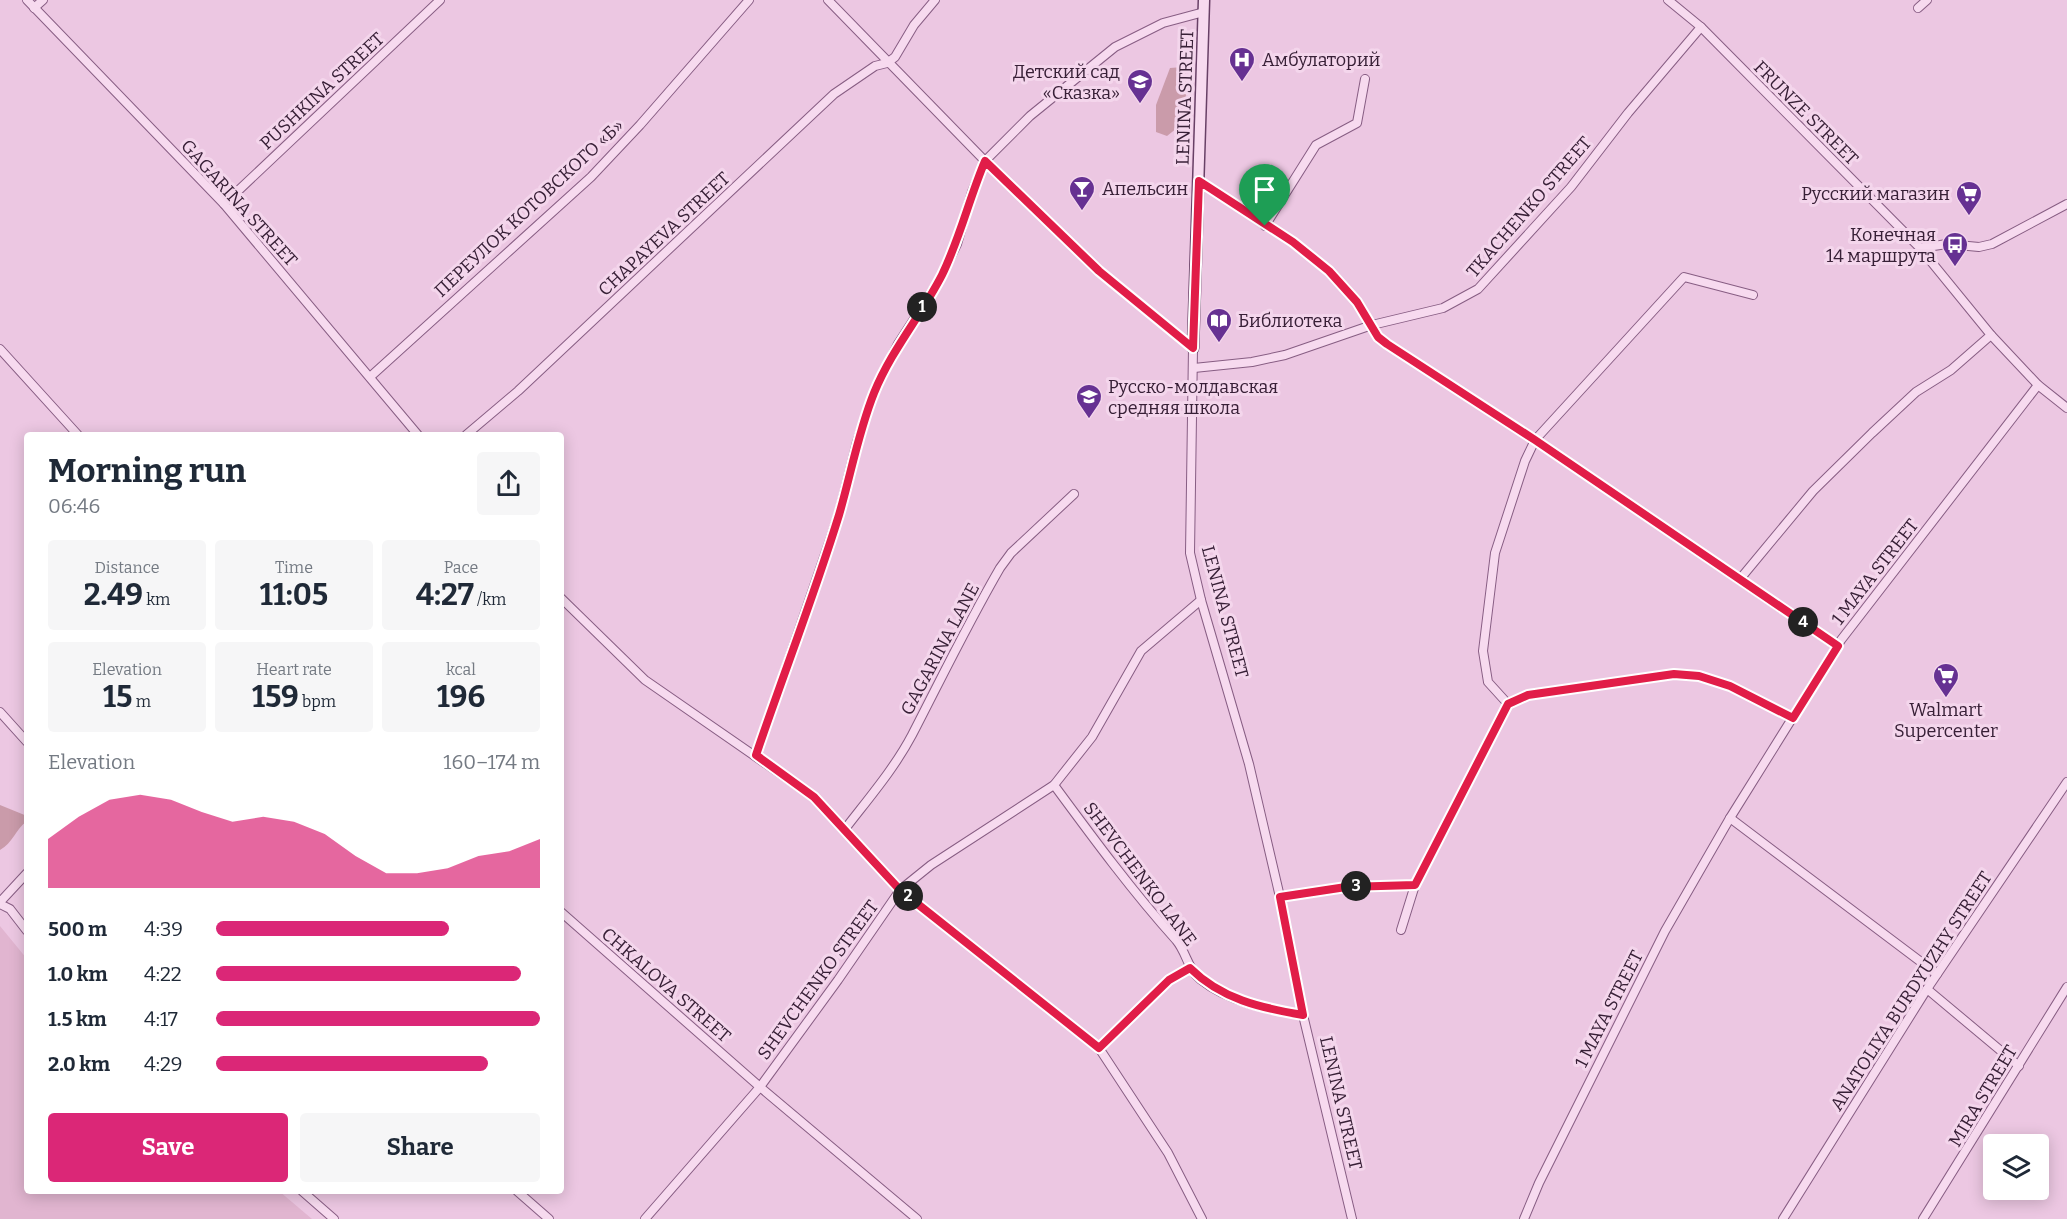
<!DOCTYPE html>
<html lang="en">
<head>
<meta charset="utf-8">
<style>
  :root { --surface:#fff; --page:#f6f6f7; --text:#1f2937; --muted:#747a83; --accent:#db2777 }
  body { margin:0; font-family:Bitter,serif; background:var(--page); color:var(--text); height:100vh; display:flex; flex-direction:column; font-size:22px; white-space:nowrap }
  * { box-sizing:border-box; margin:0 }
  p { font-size:20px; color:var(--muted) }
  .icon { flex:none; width:33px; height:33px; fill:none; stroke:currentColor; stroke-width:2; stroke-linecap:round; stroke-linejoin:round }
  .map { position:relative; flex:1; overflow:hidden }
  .details { position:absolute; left:24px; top:432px; width:540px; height:762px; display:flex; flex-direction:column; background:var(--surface); border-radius:6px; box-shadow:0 3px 15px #0003 }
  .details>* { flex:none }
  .buttons { position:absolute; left:1983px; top:1134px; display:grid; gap:12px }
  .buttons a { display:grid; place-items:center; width:66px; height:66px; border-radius:6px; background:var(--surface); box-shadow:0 3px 15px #0003; font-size:30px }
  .pin { position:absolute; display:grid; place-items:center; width:51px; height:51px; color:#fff; margin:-62px -26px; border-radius:50% 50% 50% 0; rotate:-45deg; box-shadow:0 0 6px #0007 }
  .pin .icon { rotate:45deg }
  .km { position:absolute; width:30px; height:30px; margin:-15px; border-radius:50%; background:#222; color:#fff; font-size:16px; line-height:30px; text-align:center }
  .round { display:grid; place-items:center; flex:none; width:63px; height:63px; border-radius:6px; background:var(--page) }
  .headline { display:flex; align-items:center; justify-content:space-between; height:102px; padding:0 24px }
  h1 { font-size:33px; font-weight:700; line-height:45px }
  .stats { display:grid; grid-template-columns:repeat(3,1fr); gap:9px; height:102px; padding:6px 24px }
  .stats div { display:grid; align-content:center; border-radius:6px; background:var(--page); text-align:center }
  .stats b { font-size:30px; font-weight:700 }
  .stats small { font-size:16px; font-weight:400 }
  .stats p { font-size:16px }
  .chart { height:168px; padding:12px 24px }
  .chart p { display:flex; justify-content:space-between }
  .chart svg { width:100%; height:108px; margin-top:6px; fill:var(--accent); opacity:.7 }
  .cta { display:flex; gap:12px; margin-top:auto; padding:12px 24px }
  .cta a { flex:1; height:69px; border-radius:6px; background:var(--accent); color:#fff; font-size:24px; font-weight:700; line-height:69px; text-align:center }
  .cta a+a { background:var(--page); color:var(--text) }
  ul { padding:0 24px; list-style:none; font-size:20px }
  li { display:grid; grid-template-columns:96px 72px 1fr; align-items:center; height:45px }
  li i { height:15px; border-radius:8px; background:var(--accent) }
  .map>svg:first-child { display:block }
  .farmland { fill:#e1b5d0 }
  .green { fill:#ca9baa }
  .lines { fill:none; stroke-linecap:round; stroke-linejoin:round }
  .street-casing { stroke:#875d83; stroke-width:10 }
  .secondary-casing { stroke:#684066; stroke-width:13 }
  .street { stroke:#f7daef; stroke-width:8 }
  .secondary { stroke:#f7daef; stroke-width:10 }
  .route-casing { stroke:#fff; stroke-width:12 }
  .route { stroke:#e11d48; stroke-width:8 }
  .labels { text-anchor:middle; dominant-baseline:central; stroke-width:6; stroke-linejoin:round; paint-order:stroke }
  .poi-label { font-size:18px; fill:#382037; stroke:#f4d6ec; text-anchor:start }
  .street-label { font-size:18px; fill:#382037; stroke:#f4d6ec }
</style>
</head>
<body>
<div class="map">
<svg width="2067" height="1219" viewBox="0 0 2067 1219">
  <rect width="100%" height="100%" fill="#ecc7e2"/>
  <polygon class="farmland" points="0,926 27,959 27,1191 279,1191 312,1219 0,1219"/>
  <g class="green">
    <polygon points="1183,67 1188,80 1182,124 1167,136 1156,132 1156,105 1170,68"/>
    <path d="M0 805 27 816V821C15 830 13 843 0 850Z"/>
  </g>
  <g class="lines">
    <defs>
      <g id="street">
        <polyline points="27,0 224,204 418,435"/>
        <polyline points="828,0 985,161 1099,271 1193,348 1190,553 1201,600 1249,764 1280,897 1303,1015 1352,1219"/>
        <polyline points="1668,0 1701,27 1920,248 1991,335 2038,385 2067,408"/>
        <polyline points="34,8 43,0"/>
        <polyline points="1918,8 1927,0"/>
        <polyline points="1199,181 1293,242 1329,271 1357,302 1378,337 1387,344 1535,440 1837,646"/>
        <polyline points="224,204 440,0"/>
        <polyline points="1265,226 1316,145 1357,123 1365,79"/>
        <polyline points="1920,248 1947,244 1979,247 1992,244 2067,204"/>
        <polyline points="0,349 78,435"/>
        <polyline points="1194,368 1252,362 1285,355 1372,325 1443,308 1478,289 1571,187 1628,113 1701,27"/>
        <polyline points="370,377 591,177 640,125 749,0"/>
        <polyline points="466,435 518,391 834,94 875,66 887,63 895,57 914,25 935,0"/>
        <polyline points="1740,579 1813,491 1872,433 1916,392 1951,370 1991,335"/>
        <polyline points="561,598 645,680 814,797 900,890 1099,1048 1168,1153 1202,1219"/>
        <polyline points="1508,704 1488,682 1483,651 1495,553 1525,461 1535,440 1684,277 1753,295"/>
        <polyline points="0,712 27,742"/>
        <polyline points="756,755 839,514 857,442 874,392 898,344 940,279 957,244 972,192 985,161 1030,116 1115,47 1163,23 1204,12"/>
        <path d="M1054 785C1093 838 1132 891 1176 940 1187 953 1187 968 1200 979 1229 1002 1267 1009 1303 1015"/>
        <polyline points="1730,818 1937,974"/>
        <path d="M845 829C868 799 894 769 912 735 941 679 968 623 1000 568L1011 553 1074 494"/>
        <polyline points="1280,897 1346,887 1415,885 1508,704 1528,695 1674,674 1699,676 1730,686 1793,718"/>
        <polyline points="0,902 27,873"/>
        <polyline points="0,904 10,909 27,931"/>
        <polyline points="561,912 760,1087 917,1219"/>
        <polyline points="1401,930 1415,885"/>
        <polyline points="1927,989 2019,1066"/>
        <polyline points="1099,1048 1169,980 1190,968"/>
        <polyline points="302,1191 334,1219"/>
        <polyline points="517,1191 549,1219"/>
        <polyline points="645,1219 760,1087 838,980 900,890 931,865 1054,785 1092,737 1141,651 1201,600"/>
        <polyline points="1524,1219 1539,1183 1665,931 1730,818 1841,640 2038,385"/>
        <polyline points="1783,1219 1927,989 2067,782"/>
        <polyline points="1923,1219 2067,987"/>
      </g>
      <polyline id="secondary" points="1193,348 1204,0"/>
    </defs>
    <use href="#street" class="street-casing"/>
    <use href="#secondary" class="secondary-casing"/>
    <use href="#street" class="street"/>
    <use href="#secondary" class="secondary"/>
  </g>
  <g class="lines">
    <defs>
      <path id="route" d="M985 161 1099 271 1193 348 1199 181 1293 242 1329 271 1357 302 1378 337 1387 344 1535 440 1838 646 1793 718 1730 686 1699 676 1674 674 1528 695 1508 704 1415 885 1346 887 1280 897 1303 1015C1261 1008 1221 999 1190 968L1169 980 1099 1048 900 890 814 797 756 755C783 675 814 596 839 515 851 474 858 433 874 393 892 349 921 316 942 275 960 238 969 199 985 161Z"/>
    </defs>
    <use href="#route" class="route-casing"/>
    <use href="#route" class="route"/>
  </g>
  <defs>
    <symbol id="hospital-pin" viewBox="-11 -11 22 30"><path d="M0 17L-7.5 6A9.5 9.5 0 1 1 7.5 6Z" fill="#663192" stroke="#f4d6ec"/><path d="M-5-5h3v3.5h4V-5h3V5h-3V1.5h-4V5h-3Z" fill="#fff"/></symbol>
    <symbol id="school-pin" viewBox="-11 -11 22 30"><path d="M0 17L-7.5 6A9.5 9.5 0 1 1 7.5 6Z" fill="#663192" stroke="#f4d6ec"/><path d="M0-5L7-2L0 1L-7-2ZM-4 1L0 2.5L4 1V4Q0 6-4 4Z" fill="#fff"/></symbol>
    <symbol id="bar-pin" viewBox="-11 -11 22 30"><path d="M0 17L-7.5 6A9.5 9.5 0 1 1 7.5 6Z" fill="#663192" stroke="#f4d6ec"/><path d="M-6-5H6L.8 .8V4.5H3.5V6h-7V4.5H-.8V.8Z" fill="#fff"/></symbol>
    <symbol id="supermarket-pin" viewBox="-11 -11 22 30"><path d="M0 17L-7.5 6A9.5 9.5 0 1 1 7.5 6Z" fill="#663192" stroke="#f4d6ec"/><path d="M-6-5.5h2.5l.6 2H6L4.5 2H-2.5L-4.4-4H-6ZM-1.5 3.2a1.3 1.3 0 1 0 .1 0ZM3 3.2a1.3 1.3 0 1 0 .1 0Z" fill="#fff"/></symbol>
    <symbol id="bus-pin" viewBox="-11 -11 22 30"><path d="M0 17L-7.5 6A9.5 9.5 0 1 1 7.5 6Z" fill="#663192" stroke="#f4d6ec"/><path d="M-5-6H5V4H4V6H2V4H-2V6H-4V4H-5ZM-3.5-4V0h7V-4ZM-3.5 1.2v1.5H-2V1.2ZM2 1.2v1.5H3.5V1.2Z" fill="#fff"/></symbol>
    <symbol id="library-pin" viewBox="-11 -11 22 30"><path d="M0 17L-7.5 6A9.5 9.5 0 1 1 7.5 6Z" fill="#663192" stroke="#f4d6ec"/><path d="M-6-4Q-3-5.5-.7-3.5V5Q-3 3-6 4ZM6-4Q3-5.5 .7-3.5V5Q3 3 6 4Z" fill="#fff"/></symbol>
  </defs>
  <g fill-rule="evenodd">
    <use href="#hospital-pin" x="1227" y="45" width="30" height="40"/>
    <use href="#school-pin" x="1125" y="67" width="30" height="40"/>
    <use href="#bar-pin" x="1067" y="174" width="30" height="40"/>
    <use href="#supermarket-pin" x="1954" y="179" width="30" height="40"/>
    <use href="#bus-pin" x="1940" y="230" width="30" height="40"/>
    <use href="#library-pin" x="1204" y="306" width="30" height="40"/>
    <use href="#school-pin" x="1074" y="382" width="30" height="40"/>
    <use href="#supermarket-pin" x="1931" y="661" width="30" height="40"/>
  </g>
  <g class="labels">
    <g class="poi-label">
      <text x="1262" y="60">Амбулаторий</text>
      <text x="1120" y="72" text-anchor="end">Детский сад<tspan x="1120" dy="21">«Сказка»</tspan></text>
      <text x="1102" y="189">Апельсин</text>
      <text x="1950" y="194" text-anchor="end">Русский магазин</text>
      <text x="1936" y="235" text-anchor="end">Конечная<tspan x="1936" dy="21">14 маршрута</tspan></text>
      <text x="1238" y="321">Библиотека</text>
      <text x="1108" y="387">Русско-молдавская<tspan x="1108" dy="21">средняя школа</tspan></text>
      <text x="1946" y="710" text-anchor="middle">Walmart<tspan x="1946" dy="21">Supercenter</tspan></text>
    </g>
    <g class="street-label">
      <text transform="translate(322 91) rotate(-43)">PUSHKINA STREET</text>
      <text transform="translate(1185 97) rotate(-88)">LENINA STREET</text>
      <text transform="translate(1806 113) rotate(45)">FRUNZE STREET</text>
      <text transform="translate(239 203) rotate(48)">GAGARINA STREET</text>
      <text transform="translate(1529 207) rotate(-49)">TKACHENKO STREET</text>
      <text transform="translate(529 208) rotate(-43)">ПЕРЕУЛОК КОТОВСКОГО «Б»</text>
      <text transform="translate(664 234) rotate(-43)">CHAPAYEVA STREET</text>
      <text transform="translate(1875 572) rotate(-52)">1 MAYA STREET</text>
      <text transform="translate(1225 612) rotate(75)">LENINA STREET</text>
      <text transform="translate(940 649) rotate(-62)">GAGARINA LANE</text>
      <text transform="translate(1140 874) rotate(53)">SHEVCHENKO LANE</text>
      <text transform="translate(818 980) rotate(-54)">SHEVCHENKO STREET</text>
      <text transform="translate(666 985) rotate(41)">CHKALOVA STREET</text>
      <text transform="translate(1911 991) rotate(-57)">ANATOLIYA BURDYUZHY STREET</text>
      <text transform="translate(1609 1009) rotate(-63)">1 MAYA STREET</text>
      <text transform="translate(1983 1096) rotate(-59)">MIRA STREET</text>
      <text transform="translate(1341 1103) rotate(77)">LENINA STREET</text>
    </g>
  </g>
</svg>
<div class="buttons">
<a><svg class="icon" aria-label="layers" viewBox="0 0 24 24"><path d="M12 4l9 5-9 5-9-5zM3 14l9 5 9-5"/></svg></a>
</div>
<div class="pin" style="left:1265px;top:226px;background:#1e9e55"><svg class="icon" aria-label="arrive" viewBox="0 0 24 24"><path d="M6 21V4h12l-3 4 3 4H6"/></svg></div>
<b class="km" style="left:922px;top:307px">1</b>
<b class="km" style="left:908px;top:896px">2</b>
<b class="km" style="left:1356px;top:886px">3</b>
<b class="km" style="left:1803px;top:622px">4</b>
<section class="details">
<div class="headline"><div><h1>Morning run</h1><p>06:46</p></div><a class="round"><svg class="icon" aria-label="share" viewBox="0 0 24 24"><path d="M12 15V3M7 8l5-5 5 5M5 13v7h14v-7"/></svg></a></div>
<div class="stats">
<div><p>Distance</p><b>2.49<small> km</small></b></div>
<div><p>Time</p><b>11:05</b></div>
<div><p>Pace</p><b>4:27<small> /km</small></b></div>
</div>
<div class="stats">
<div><p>Elevation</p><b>15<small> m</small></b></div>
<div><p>Heart rate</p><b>159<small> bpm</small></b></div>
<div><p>kcal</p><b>196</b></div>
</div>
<div class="chart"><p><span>Elevation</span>160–174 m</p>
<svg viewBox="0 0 160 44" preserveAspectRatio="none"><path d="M0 44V24L10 15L20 8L30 6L40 8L50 13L60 17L70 15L80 17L90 22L100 31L110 38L120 38L130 36L140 31L150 29L160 24V44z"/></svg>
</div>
<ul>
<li><b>500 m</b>4:39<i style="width:72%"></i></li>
<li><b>1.0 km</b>4:22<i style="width:94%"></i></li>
<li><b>1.5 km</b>4:17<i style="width:100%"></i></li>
<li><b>2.0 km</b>4:29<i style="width:84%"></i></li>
</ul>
<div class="cta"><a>Save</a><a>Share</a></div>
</section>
</div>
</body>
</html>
